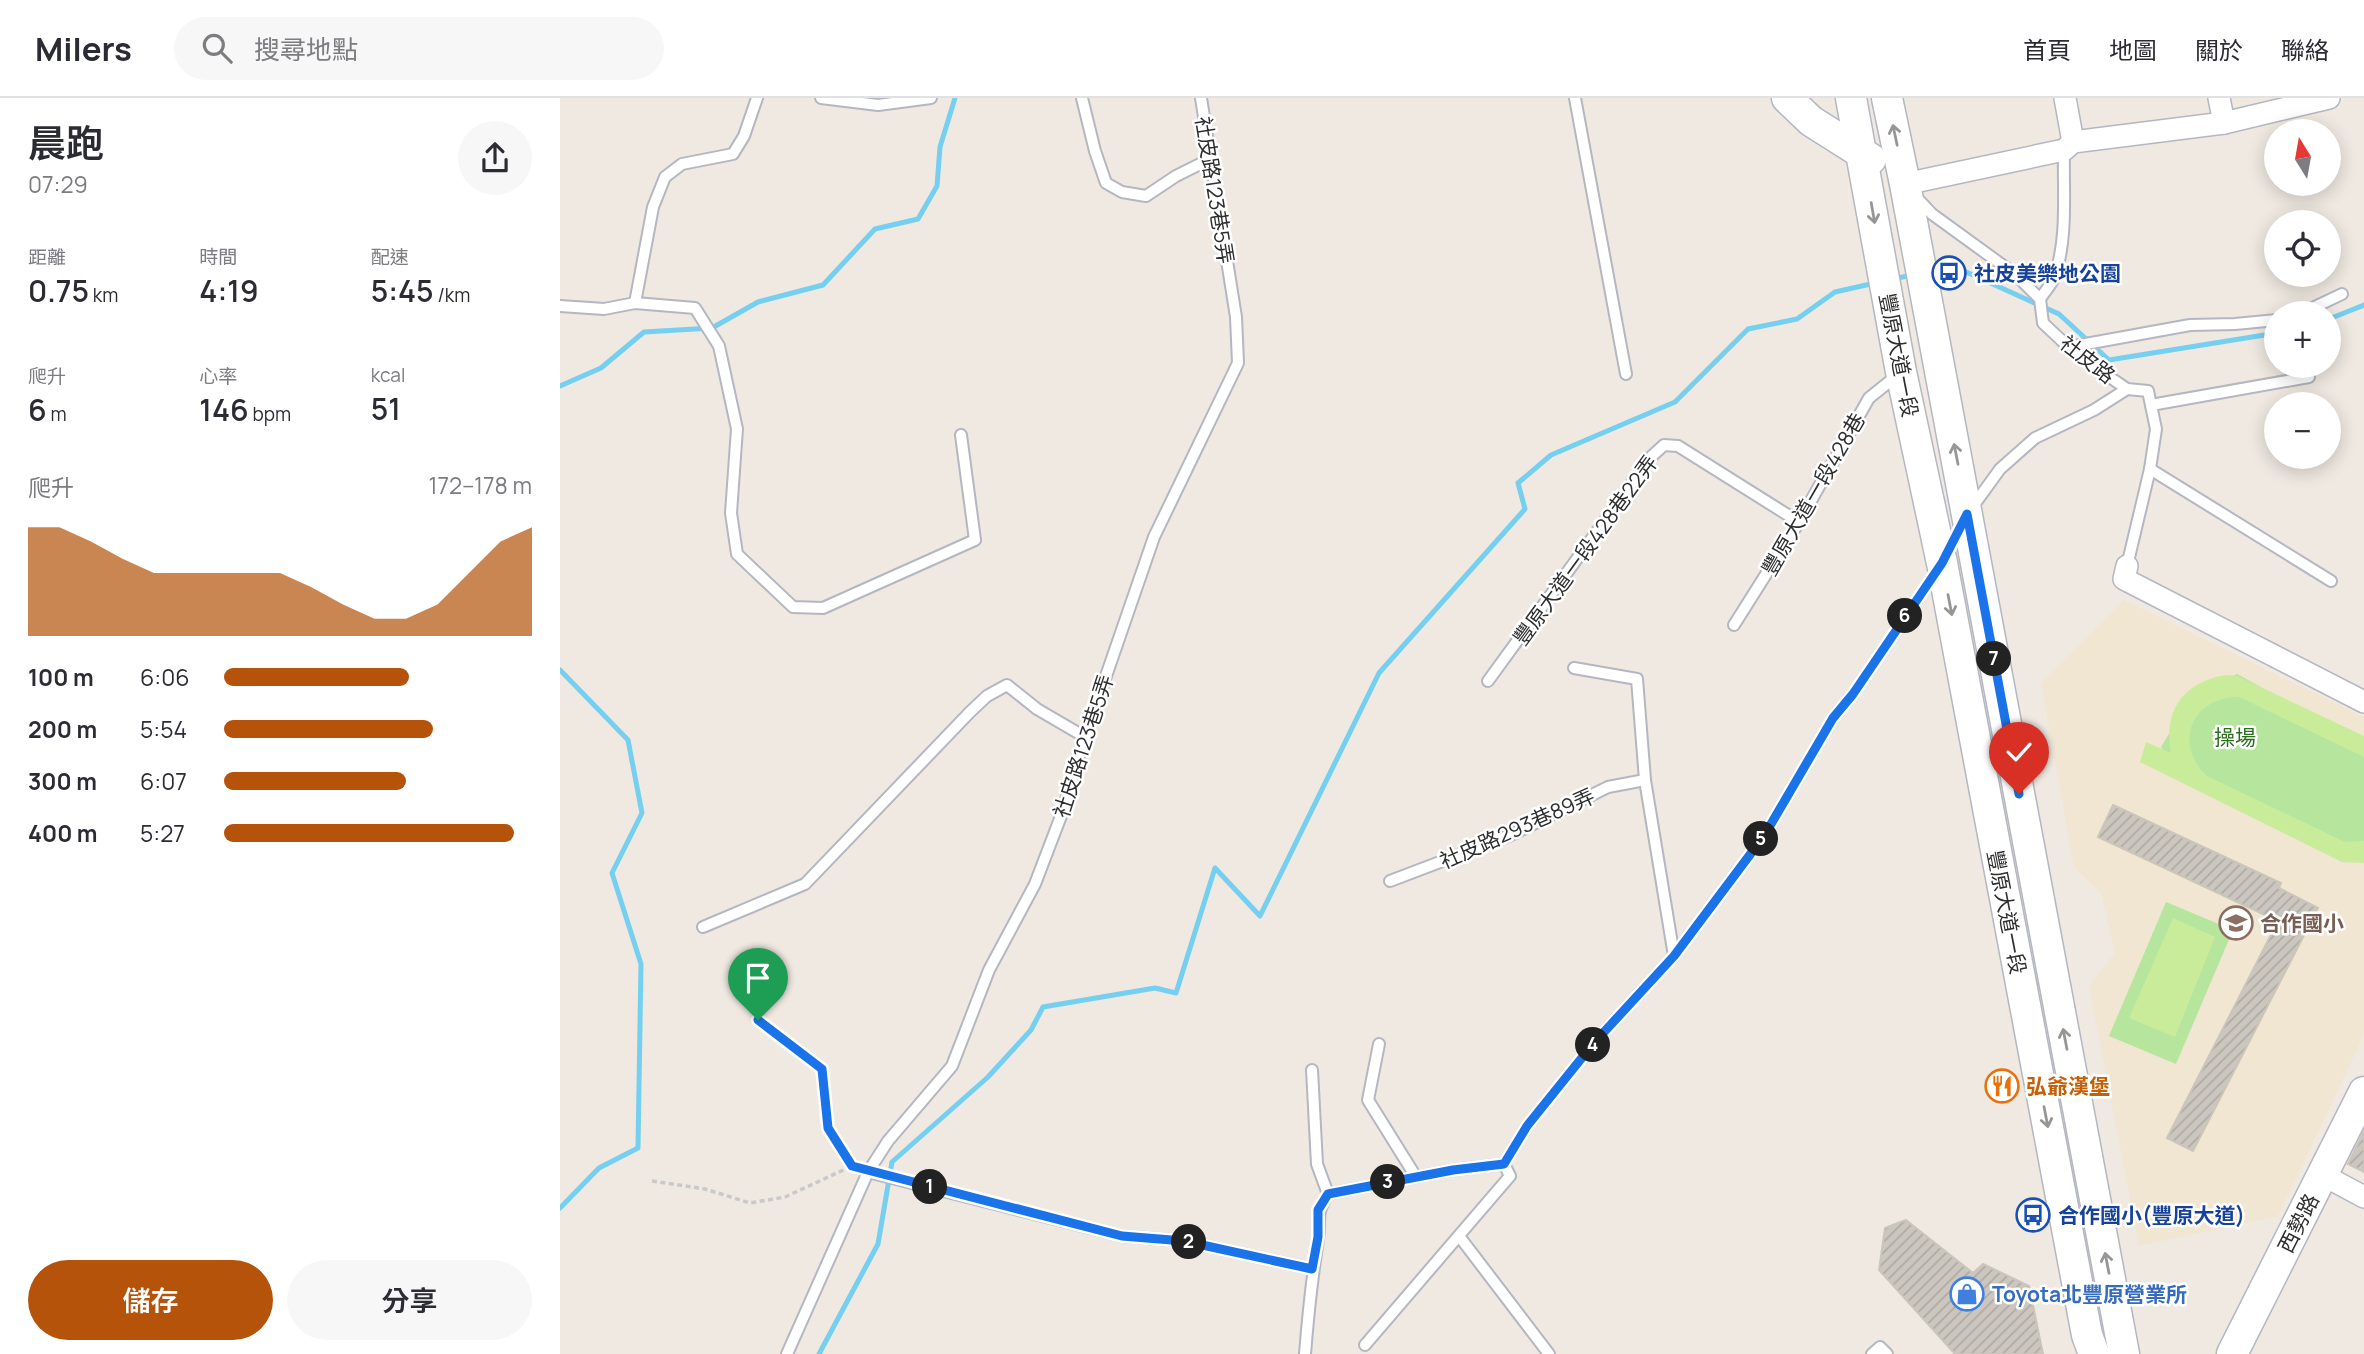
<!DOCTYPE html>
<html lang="zh-TW">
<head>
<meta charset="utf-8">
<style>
  :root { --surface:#fff; --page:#f7f7f7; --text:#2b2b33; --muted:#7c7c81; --line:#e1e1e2; --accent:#b45309 }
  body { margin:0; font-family:Manrope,"Noto Sans TC",sans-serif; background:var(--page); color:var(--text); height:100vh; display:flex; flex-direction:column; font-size:26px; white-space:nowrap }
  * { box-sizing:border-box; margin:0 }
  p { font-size:23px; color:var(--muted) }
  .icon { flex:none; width:38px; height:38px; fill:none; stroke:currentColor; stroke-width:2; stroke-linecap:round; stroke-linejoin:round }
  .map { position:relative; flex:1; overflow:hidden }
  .panel { display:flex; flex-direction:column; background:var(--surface); width:560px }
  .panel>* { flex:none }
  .needle { width:46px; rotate:349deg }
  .controls { position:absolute; left:1704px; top:21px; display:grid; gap:14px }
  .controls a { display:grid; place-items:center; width:77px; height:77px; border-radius:50%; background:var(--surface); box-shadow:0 4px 18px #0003; font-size:35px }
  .pin { position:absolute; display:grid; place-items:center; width:60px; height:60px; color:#fff; margin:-72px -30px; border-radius:50% 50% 50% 0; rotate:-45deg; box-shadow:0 0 7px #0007 }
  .pin .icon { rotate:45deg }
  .km { position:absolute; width:35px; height:35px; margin:-18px; border-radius:50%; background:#222; color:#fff; font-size:19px; line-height:35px; text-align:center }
  .round { display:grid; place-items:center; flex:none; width:74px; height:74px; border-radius:37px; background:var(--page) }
  .summary { display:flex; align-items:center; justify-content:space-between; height:119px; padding:0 28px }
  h1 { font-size:38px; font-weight:600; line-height:52px }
  .metrics { display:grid; grid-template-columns:repeat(3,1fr); gap:10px; height:119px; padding:7px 28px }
  .metrics div { display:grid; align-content:center }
  .metrics b { font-size:30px; font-weight:600 }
  .metrics small { font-size:19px; font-weight:400 }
  .metrics p { font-size:19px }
  .chart { height:196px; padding:14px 28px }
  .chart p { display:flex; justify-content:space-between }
  .chart svg { width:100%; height:126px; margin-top:7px; fill:var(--accent); opacity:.7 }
  .cta { display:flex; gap:14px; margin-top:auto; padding:14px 28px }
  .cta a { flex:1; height:80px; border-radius:42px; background:var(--accent); color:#fff; font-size:28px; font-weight:600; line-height:80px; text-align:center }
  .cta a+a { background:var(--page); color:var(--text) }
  ul { padding:0 28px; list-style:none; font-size:23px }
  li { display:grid; grid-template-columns:112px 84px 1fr; align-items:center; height:52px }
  li i { height:18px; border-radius:9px; background:var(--accent) }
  header { display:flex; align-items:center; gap:42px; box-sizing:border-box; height:98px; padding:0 35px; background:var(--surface); border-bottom:2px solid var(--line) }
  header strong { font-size:33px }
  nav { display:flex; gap:38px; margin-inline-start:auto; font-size:24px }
  .search { width:490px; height:63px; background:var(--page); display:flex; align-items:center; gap:18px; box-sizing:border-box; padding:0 24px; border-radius:38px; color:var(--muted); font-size:26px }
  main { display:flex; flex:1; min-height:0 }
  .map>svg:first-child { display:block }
  .education { fill:#f0e6d1 }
  .park { fill:#b6e59e }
  .pitch { fill:#c9ec9a }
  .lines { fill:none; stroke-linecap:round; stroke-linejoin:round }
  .stream { stroke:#75cff0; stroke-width:5 }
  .building { fill:url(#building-hatch); stroke:#cbc5ba; stroke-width:2 }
  .lane-casing { stroke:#b4b7c1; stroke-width:14 }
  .street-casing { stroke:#b4b7c1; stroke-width:24 }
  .secondary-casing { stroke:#b4b7c1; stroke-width:33 }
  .path { stroke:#c9c9c9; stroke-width:3.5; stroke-dasharray:5 3.5; stroke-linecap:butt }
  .lane { stroke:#fff; stroke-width:10 }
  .street { stroke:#fff; stroke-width:21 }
  .secondary { stroke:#fff; stroke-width:30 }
  .oneway { stroke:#969696 }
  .route-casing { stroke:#fff; stroke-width:14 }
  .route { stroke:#1a73e8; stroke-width:9 }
  .labels { text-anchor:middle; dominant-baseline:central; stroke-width:5; stroke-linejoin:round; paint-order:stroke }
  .street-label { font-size:21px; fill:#2e2e2e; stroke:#fff }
  .transit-label { font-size:21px; font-weight:bold; fill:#164399; stroke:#fff; text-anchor:start }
  .park-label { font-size:21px; fill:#2c6e1b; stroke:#fff }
  .education-label { font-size:21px; font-weight:bold; fill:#785e54; stroke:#fff; text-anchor:start }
  .food-label { font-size:21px; font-weight:bold; fill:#c56008; stroke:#fff; text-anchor:start }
  .shop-label { font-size:21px; font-weight:bold; fill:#366cbe; stroke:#fff; text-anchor:start }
</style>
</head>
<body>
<header>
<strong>Milers</strong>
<div class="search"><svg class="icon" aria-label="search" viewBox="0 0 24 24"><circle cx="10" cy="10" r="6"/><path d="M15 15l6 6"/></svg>搜尋地點</div>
<nav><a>首頁</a><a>地圖</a><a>關於</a><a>聯絡</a></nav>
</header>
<main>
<section class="panel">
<div class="summary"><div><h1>晨跑</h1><p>07:29</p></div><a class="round"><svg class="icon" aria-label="share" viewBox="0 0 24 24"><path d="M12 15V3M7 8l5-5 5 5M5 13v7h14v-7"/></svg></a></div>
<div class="metrics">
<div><p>距離</p><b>0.75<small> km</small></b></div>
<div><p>時間</p><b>4:19</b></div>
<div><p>配速</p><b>5:45<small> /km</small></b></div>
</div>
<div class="metrics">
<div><p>爬升</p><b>6<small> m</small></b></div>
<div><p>心率</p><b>146<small> bpm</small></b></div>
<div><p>kcal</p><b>51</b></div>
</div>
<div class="chart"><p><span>爬升</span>172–178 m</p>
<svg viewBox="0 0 160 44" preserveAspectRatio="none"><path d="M0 44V6L10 6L20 11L30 17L40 22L50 22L60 22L70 22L80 22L90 27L100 33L110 38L120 38L130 33L140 22L150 11L160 6V44z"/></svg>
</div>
<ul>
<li><b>100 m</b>6:06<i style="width:60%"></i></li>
<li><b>200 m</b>5:54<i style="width:68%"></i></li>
<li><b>300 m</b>6:07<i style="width:59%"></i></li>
<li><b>400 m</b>5:27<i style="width:94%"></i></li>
</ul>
<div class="cta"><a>儲存</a><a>分享</a></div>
</section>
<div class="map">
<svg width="1804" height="1256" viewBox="0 0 1804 1256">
  <defs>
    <pattern id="building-hatch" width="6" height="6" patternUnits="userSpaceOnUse" patternTransform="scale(1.75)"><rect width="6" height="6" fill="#cbc7bf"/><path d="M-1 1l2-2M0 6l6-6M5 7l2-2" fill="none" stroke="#afaba4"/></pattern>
  </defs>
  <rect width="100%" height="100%" fill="#efe9e1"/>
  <polygon class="education" points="1564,502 1804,619 1804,937 1718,1118 1579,1148 1529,888 1555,855 1541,795 1514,769 1481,586"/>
  <g class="park">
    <polygon points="1677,576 1804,645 1804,764 1618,672 1601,649 1633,596"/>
    <polygon points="1606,804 1673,832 1616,966 1549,938"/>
  </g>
  <g class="pitch">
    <path d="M1666 577 1677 578 1804 638V659L1679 599C1633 598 1612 645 1647 678L1785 744 1804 743V765L1782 764 1580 664 1586 644 1611 655C1603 613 1623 584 1666 577Z"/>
    <polygon points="1613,820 1655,839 1615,939 1569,920"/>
  </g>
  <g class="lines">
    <g class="stream">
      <polyline points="1369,173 1393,168 1499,216 1549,262 1717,235"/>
      <polyline points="1332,181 1353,177"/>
      <polyline points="1769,221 1804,207"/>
      <polyline points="0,288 41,270 84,234 152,230 198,204 263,187 315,131 358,121 377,88 380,49 395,0"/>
      <polyline points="0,572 68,642 82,715 52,775 81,866 78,1050 39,1070 0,1110"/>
      <polyline points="259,1256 318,1146 332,1064 428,979 471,932 483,909 595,890 616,895 655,770 700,818 819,575 965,411 958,385 991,357 1115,304 1188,231 1237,221 1275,194 1315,185"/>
    </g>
  </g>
  <g class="building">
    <polygon points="1553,707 1721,785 1719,790 1758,810 1633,1053 1607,1040 1718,823 1538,739"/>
    <polygon points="1804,1033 1804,1074 1788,1066"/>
    <polygon points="1346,1122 1413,1175 1423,1166 1469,1188 1483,1256 1395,1256 1319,1172 1325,1130"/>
  </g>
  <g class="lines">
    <defs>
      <g id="lane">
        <polyline points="261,0 318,7 371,0"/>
        <polyline points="522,0 535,53 546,85 562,94 586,98 616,78 650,61"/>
        <polyline points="1015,0 1066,276"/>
        <polyline points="1356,99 1372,116 1456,177 1480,201 1483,225 1516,256 1567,291 1588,293 1596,331 1590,371 1567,468"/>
        <path d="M1480 201C1485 193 1492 186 1495 178 1508 138 1503 93 1504 52"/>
        <polyline points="75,205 93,109 105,79 122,66 173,56 184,38 197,0"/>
        <polyline points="0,208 44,211 75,205 135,210 159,248 177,331 171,415 177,456 233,509 263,510 415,442 401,337"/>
        <polyline points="1742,215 1782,196"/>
        <polyline points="1509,249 1630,227 1675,226 1717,222"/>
        <polyline points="1591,307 1749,279"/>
        <polyline points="1590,371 1771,483"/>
        <polyline points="1411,411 1440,371 1475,340 1534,312 1567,291"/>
        <polyline points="1174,527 1239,424 1309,300 1339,276"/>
        <polyline points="928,583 1092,358 1104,347 1118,348 1239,424"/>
        <polyline points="1085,682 1114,858"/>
        <polyline points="830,783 951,737 1048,689 1085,682 1077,581 1014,570"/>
        <polyline points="143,829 245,786 410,614 427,598 447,587 477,611 525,639"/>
        <polyline points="819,946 808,1002 856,1079"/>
        <polyline points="752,972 757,1066 768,1096"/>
        <polyline points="308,1074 562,1138 624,1143 752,1171"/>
        <polyline points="899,1138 989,1256"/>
        <polyline points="805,1247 950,1078 944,1066"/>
        <polyline points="227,1256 308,1074 328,1043 392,968 429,872 475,786 501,718 525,639 594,439 678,265 676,219 641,0"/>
        <path d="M745 1256C748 1218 752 1180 758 1142 761 1120 755 1117 768 1096L893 1072 944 1066 967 1028 1033 946 1114 858 1204 738 1273 620 1293 596 1378 471"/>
        <polyline points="1312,1256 1320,1249 1327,1256"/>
      </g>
      <g id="street">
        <polyline points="1505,0 1513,44"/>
        <polyline points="1659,0 1664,25"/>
        <polyline points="1345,86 1504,52 1513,44 1664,25 1769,0"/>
        <polyline points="1567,468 1564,481 1804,604"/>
        <polyline points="1763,1077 1804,1099"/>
      </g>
      <g id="secondary">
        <polyline points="1227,0 1251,23 1311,61"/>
        <polyline points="1291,0 1341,274 1382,465 1527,1237 1534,1256"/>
        <polyline points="1327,0 1345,86 1564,1256"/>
        <polyline points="1672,1256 1804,994"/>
      </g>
    </defs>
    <use href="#lane" class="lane-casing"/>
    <use href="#street" class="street-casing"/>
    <use href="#secondary" class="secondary-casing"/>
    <g class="path">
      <polyline points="198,922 262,971 268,1030 292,1068"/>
      <polyline points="92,1083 145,1091 190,1105 225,1099 292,1068 297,1070"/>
    </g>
    <use href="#lane" class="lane"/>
    <use href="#street" class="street"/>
    <use href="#secondary" class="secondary"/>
  </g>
  <defs><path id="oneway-shaft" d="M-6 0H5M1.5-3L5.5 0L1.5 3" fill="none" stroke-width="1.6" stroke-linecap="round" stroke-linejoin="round" transform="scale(1.75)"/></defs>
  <g class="oneway">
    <use href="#oneway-shaft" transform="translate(1335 37) rotate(-102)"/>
    <use href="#oneway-shaft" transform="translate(1313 115) rotate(80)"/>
    <use href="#oneway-shaft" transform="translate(1396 356) rotate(-101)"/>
    <use href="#oneway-shaft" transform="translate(1390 507) rotate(79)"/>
    <use href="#oneway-shaft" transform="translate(1505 941) rotate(-101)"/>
    <use href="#oneway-shaft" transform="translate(1486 1019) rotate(79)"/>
    <use href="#oneway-shaft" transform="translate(1547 1165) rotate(-101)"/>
  </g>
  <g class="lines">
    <defs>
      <polyline id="route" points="198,922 262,971 268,1030 292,1068 562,1138 624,1143 752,1171 758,1139 758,1112 768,1096 893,1072 944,1066 967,1028 1033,946 1114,858 1204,738 1273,620 1293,596 1382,465 1407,416 1459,696"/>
    </defs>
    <use href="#route" class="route-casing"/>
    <use href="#route" class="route"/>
  </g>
  <defs>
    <symbol id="bus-ring" viewBox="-11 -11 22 22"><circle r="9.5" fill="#fff" stroke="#1a4fb4" stroke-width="1.5"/><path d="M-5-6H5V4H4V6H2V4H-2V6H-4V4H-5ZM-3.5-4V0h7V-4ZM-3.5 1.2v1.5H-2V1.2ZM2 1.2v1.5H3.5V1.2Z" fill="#1a4fb4"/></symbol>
    <symbol id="school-ring" viewBox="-11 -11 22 22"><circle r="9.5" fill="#fff" stroke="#8d6e63" stroke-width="1.5"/><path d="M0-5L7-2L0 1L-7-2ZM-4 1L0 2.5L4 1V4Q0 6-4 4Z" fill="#8d6e63"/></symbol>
    <symbol id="restaurant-ring" viewBox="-11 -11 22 22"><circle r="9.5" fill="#fff" stroke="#e8710a" stroke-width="1.5"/><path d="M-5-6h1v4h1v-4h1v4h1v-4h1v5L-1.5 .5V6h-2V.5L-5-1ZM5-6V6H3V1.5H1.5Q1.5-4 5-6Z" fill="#e8710a"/></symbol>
    <symbol id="shop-ring" viewBox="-11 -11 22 22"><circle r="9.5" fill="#fff" stroke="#3f7fe0" stroke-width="1.5"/><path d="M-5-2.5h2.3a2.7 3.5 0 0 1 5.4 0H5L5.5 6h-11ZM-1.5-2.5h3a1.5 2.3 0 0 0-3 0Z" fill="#3f7fe0"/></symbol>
  </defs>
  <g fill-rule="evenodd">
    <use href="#bus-ring" x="1370" y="156" width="38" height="38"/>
    <use href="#school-ring" x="1657" y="806" width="38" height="38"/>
    <use href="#restaurant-ring" x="1423" y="969" width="38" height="38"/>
    <use href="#bus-ring" x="1454" y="1098" width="38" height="38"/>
    <use href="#shop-ring" x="1388" y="1177" width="38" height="38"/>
  </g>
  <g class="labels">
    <g class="street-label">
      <text transform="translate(655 92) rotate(81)">社皮路123巷5弄</text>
      <text transform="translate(1339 257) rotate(79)">豐原大道一段</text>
      <text transform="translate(1528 261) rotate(38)">社皮路</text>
      <text transform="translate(1253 396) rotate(-60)">豐原大道一段428巷</text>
      <text transform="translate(1025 452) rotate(-54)">豐原大道一段428巷22弄</text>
      <text transform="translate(523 648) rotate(-72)">社皮路123巷5弄</text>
      <text transform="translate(957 730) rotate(-24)">社皮路293巷89弄</text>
      <text transform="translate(1447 814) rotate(79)">豐原大道一段</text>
      <text transform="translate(1738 1125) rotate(-63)">西勢路</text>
    </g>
    <g class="transit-label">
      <text x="1414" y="175">社皮美樂地公園</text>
      <text x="1498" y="1117">合作國小(豐原大道)</text>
    </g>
    <g class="park-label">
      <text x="1675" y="639">操場</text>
    </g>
    <g class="education-label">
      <text x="1700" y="825">合作國小</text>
    </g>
    <g class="food-label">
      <text x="1466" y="988">弘爺漢堡</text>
    </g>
    <g class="shop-label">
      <text x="1432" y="1196">Toyota北豐原營業所</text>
    </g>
  </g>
</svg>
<div class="controls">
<a><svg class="needle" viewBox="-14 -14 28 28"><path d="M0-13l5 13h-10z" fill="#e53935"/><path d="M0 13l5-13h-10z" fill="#7c7c81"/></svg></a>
<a><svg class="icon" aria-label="locate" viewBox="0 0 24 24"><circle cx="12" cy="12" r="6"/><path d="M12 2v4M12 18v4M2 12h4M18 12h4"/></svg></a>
<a>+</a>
<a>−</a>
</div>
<div class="pin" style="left:198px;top:922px;background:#1e9e55"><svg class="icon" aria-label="arrive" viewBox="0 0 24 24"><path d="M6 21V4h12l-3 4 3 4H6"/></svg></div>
<div class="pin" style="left:1459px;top:696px;background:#d93025"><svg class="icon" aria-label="check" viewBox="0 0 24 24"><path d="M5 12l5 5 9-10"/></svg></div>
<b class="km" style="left:370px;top:1089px">1</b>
<b class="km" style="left:629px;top:1144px">2</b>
<b class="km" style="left:828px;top:1084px">3</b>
<b class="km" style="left:1033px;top:947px">4</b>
<b class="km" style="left:1201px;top:741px">5</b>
<b class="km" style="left:1345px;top:518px">6</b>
<b class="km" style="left:1434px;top:561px">7</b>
</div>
</main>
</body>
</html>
